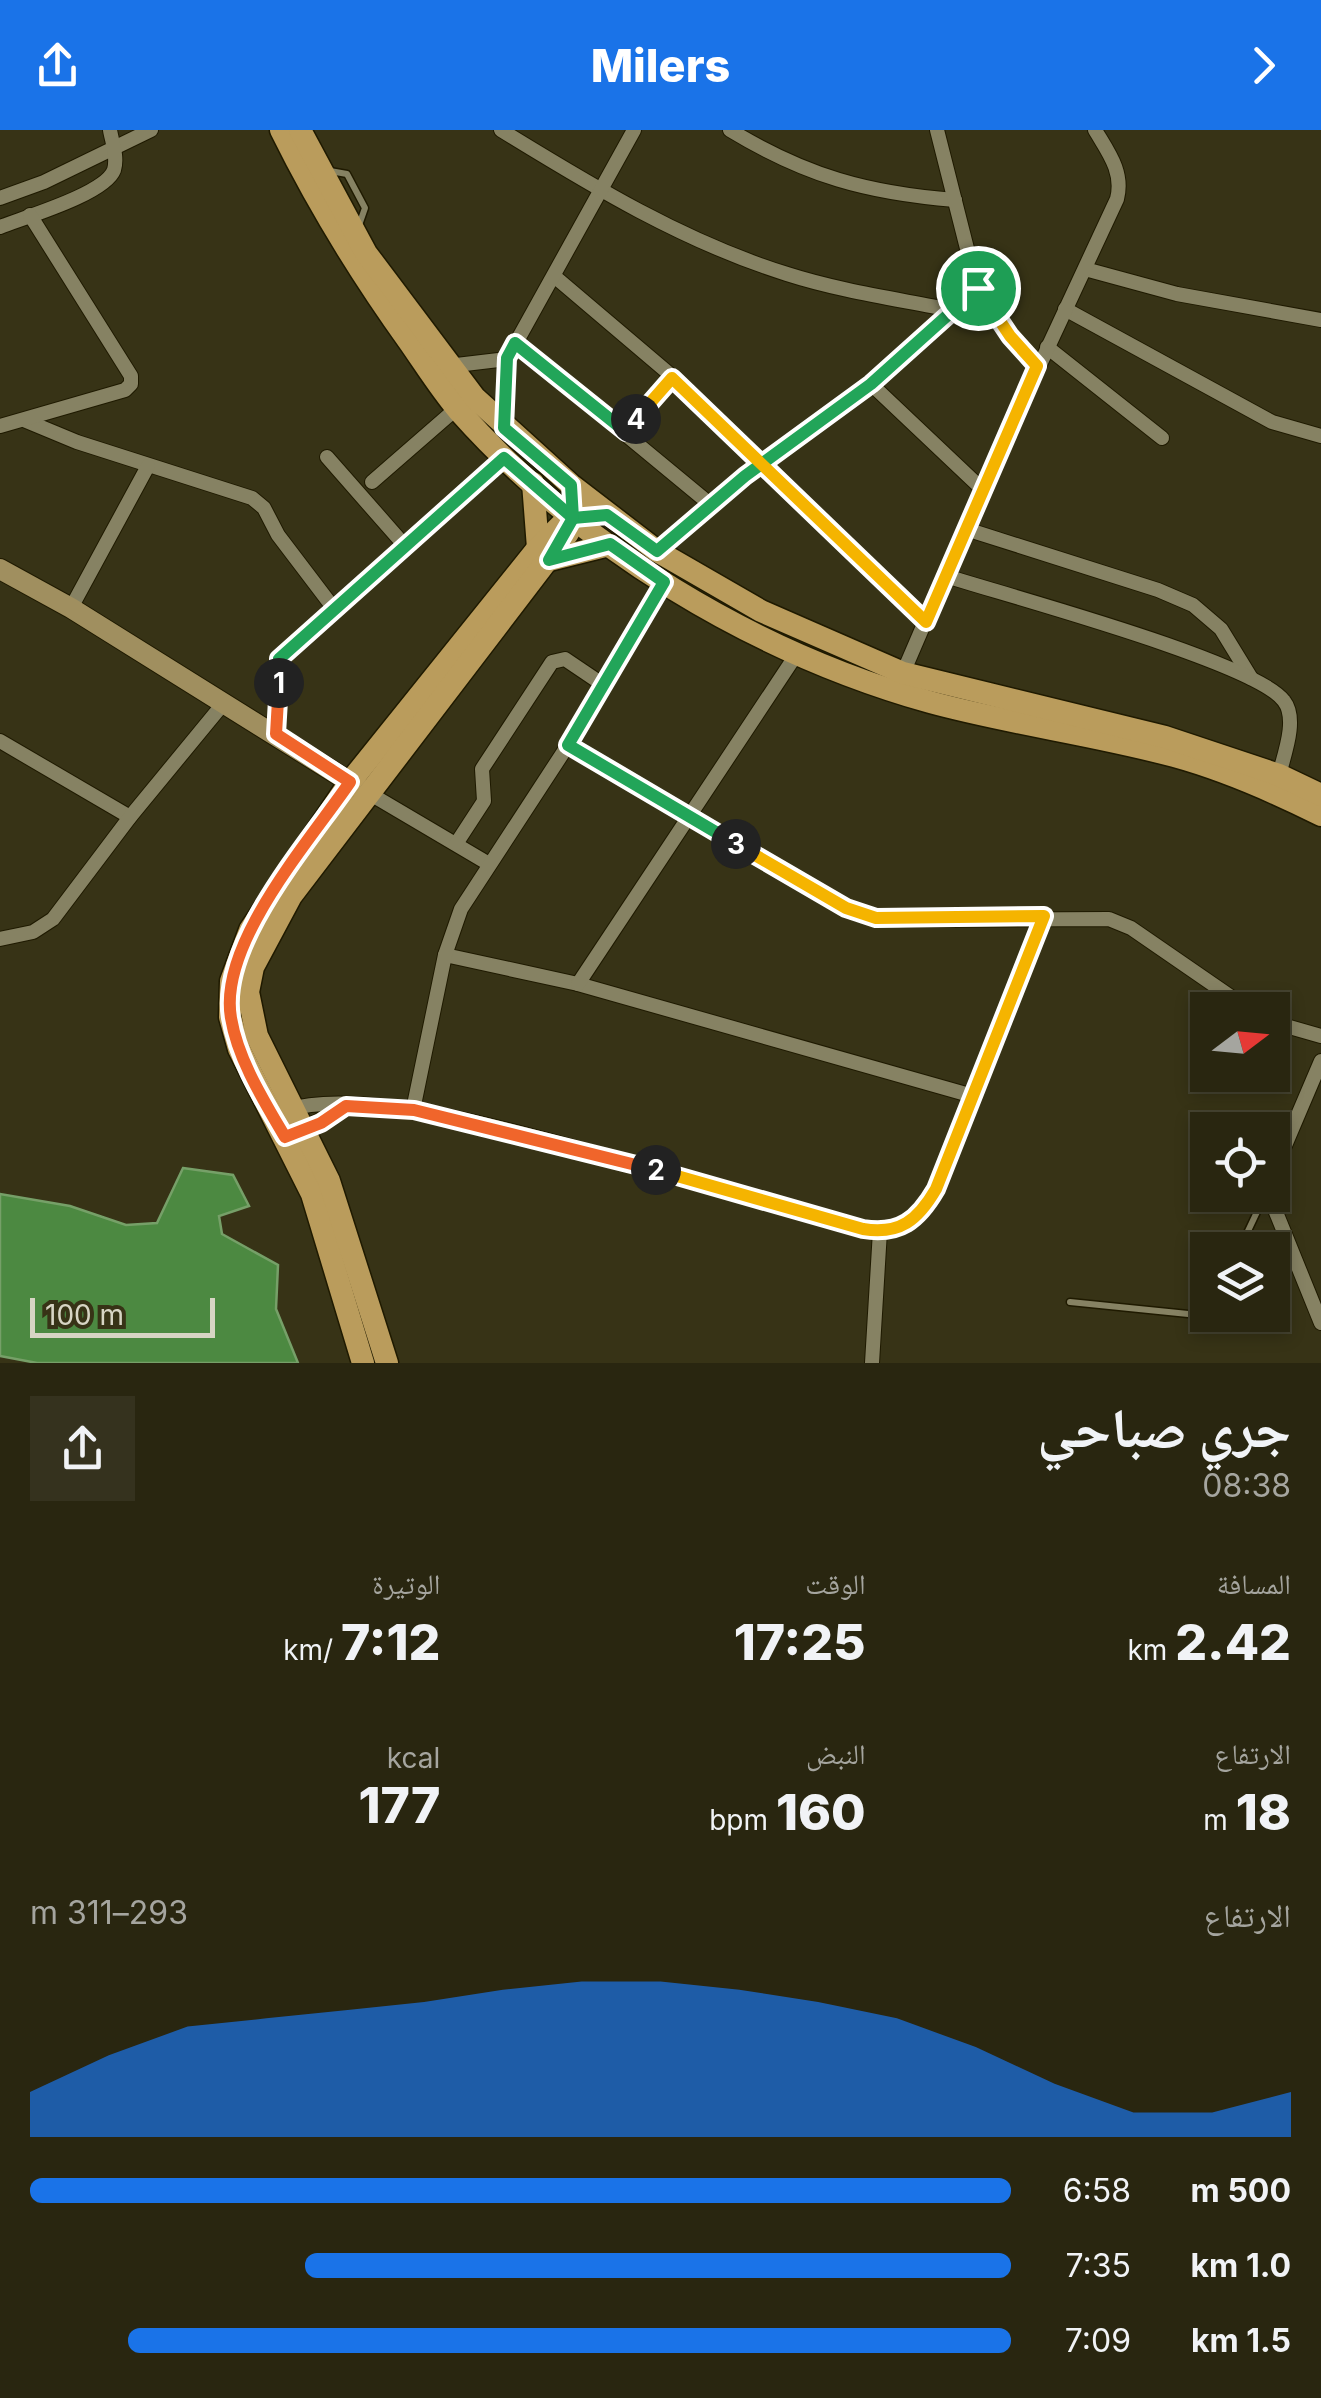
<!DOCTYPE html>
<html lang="ar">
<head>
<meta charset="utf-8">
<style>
  :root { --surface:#292610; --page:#35321e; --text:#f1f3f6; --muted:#a5a59f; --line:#454330; --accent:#1a73e8 }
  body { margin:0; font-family:Inter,"Noto Naskh Arabic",sans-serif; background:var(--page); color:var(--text); direction:rtl; height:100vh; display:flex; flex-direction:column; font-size:38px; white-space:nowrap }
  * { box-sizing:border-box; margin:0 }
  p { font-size:32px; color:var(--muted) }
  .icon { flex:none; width:55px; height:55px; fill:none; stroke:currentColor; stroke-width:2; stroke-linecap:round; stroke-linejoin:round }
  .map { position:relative; height:1233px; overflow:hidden; direction:ltr }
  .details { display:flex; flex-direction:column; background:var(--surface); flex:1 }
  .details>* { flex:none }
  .needle { width:65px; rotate:74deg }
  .controls { position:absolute; left:1190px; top:862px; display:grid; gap:20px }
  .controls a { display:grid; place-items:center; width:100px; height:100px; border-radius:0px; background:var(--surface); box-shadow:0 5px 15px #0003,0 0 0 2px var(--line); font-size:50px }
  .scale { position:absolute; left:30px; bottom:25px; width:185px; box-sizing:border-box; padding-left:10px; border:5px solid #d7d5c4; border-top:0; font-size:28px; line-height:35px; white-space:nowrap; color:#d7d5c4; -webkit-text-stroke:8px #373316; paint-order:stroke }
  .pin { position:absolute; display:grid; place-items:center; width:85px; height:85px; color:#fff; margin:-42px; border:5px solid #fff; border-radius:50%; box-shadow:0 2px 10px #0007 }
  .km { position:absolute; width:50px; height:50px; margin:-25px; border-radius:50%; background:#222; color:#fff; font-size:28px; line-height:50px; text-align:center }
  .round { display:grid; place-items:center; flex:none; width:105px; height:105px; border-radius:0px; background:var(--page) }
  .summary { display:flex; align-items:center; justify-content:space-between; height:170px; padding:0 30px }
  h1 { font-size:55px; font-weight:800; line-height:75px }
  .metrics { display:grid; grid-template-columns:repeat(3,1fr); gap:15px; height:170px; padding:10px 30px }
  .metrics div { display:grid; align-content:center }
  .metrics b { font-size:50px; font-weight:800 }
  .metrics small { font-size:28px; font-weight:400 }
  .metrics p { font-size:28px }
  .chart { height:280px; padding:20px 30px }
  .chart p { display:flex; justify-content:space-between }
  .chart svg { width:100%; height:180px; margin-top:10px; fill:var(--accent); opacity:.7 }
  ul { padding:0 30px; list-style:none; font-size:32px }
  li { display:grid; grid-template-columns:160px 120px 1fr; align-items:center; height:75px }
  li i { height:25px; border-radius:12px; background:var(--accent) }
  header { display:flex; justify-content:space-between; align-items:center; height:130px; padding:0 30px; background:var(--accent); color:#fff; font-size:45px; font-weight:800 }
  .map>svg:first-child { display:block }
  .water { fill:#4c8941; stroke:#76a068; stroke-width:2.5 }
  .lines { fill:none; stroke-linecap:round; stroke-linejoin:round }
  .lane-casing { stroke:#1f1a00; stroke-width:9 }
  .street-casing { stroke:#1f1a00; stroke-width:16 }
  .secondary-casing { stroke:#1f1a00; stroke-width:22 }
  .primary-casing { stroke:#1f1a00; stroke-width:25 }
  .lane { stroke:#868263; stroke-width:6 }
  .street { stroke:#868263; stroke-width:14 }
  .secondary { stroke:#a08f5f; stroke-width:20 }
  .primary { stroke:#ba9c5c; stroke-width:22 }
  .split-1-casing { stroke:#fff; stroke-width:20 }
  .split-2-casing { stroke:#fff; stroke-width:20 }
  .split-3-casing { stroke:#fff; stroke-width:20 }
  .split-4-casing { stroke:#fff; stroke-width:20 }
  .split-5-casing { stroke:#fff; stroke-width:20 }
  .split-1 { stroke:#22a559; stroke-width:12 }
  .split-2 { stroke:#f0652b; stroke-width:12 }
  .split-3 { stroke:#f5b400; stroke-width:12 }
  .split-4 { stroke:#22a559; stroke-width:12 }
  .split-5 { stroke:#f5b400; stroke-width:12 }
</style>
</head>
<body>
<header><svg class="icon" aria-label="forward" viewBox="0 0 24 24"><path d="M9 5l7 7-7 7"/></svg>Milers<svg class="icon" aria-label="share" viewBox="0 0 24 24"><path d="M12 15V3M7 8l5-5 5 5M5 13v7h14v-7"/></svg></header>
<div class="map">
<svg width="1321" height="1233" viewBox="0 0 1321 1233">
  <rect width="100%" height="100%" fill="#373316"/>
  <polygon class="water" points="183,1038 233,1045 249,1076 219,1086 222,1104 278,1135 276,1179 298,1233 37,1233 0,1226 0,1064 70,1076 126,1095 157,1093"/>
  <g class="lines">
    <defs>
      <g id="lane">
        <polyline points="330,41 347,44 365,78 358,98"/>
        <polyline points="1239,1120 1265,1065"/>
        <polyline points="1070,1172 1198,1185 1208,1181"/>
      </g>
      <g id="street">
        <path d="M501 0C592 56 684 112 787 144 840 161 897 169 951 180"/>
        <path d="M730 0C806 46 867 63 955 70"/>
        <polyline points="937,0 977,158 1011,206 1037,236"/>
        <polyline points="0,68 44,52 151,0"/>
        <path d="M0 97C25 87 105 64 114 40 118 27 112 12 110 0"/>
        <polyline points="1085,139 1177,164 1321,190"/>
        <polyline points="554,146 673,247 927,492"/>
        <polyline points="1065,179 1272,292 1321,306"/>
        <polyline points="515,213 711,375"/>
        <polyline points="1047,217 1162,308"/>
        <polyline points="448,236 507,229"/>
        <polyline points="871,254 982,359"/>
        <polyline points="24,290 77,312 252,368 264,378 278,405 335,480"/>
        <polyline points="0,296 125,260 131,254 131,246 30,85"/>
        <polyline points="504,296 507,229 634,0"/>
        <polyline points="626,302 673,247"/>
        <polyline points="327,327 406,417"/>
        <polyline points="372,352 457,278"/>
        <polyline points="966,399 1158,460 1193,475 1221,499 1251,548"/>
        <polyline points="657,421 745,346 871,254 977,158"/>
        <path d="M946 446C1005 465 1256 532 1284 571 1298 589 1284 625 1279 645"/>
        <polyline points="71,478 148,336"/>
        <path d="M903 543 982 359 1117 69C1124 42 1108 22 1095 0"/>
        <polyline points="276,605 279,529 504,328"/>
        <polyline points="0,611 130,687"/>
        <polyline points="568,615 858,784 907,790 1109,789 1131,798 1250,880"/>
        <polyline points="367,662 489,734"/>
        <polyline points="456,714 484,671 482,639 552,532 565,529 602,554"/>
        <polyline points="0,809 33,802 53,789 130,687 223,574"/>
        <polyline points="445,825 578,854 973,966"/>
        <polyline points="578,854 796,525"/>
        <polyline points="1272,892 1321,906"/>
        <path d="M287 980C371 953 568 1016 655 1040 719 1058 783 1074 846 1095 893 1106 911 1102 936 1059L1044 786"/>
        <polyline points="413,980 445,825 461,779 568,615 664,452"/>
        <polyline points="299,1001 346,976"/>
        <polyline points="1272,1046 1321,931"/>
        <polyline points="1269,1065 1321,1193"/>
        <polyline points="872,1233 880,1101"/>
      </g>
      <polyline id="secondary" points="0,439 71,478 361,659"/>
      <g id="primary">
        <path d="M281 0C318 75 361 145 410 213 426 236 441 260 459 281 581 418 753 522 930 572 1010 594 1093 604 1174 626 1225 640 1273 661 1321 685"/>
        <polyline points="300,0 366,123 475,268 571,355 657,421 761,481 903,543 1165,607 1279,645 1321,665"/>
        <polyline points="533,353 538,418"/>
        <polyline points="549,430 609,415"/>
        <polyline points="363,1233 312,1064 239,919 230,887 231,851 250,800 350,652 538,418 563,393 584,387"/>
        <polyline points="387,1233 329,1051 257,906 248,862 253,837 291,766 568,403"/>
      </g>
    </defs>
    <use href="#lane" class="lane-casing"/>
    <use href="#street" class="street-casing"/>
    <use href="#secondary" class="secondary-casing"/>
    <use href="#primary" class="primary-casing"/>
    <use href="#lane" class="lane"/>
    <use href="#street" class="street"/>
    <use href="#secondary" class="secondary"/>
    <use href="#primary" class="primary"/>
  </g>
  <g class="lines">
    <defs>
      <polyline id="split-1" points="279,553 279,529 504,328 573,388 607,385 657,421 745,346 871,254 978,158"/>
      <path id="split-2" d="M279 553 276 604 350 652C309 712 218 814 231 888 238 930 264 971 285 1007L321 993 346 976 414 980 656 1040"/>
      <path id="split-3" d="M656 1040 863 1099C900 1105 918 1090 936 1059L1044 786 876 788 846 778 736 714"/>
      <polyline id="split-4" points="636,289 626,302 515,213 507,228 504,298 571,355 573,388 549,430 610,414 664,452 568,615 736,714"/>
      <polyline id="split-5" points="636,289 672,248 926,492 1037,236 1010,206 978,158"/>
    </defs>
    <use href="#split-1" class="split-1-casing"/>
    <use href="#split-2" class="split-2-casing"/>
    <use href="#split-3" class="split-3-casing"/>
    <use href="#split-4" class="split-4-casing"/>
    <use href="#split-5" class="split-5-casing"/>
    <use href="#split-1" class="split-1"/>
    <use href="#split-2" class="split-2"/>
    <use href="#split-3" class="split-3"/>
    <use href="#split-4" class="split-4"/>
    <use href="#split-5" class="split-5"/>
  </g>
</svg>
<div class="controls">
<a><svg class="needle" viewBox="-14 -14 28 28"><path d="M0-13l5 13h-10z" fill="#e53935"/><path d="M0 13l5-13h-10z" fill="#a5a59f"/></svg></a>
<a><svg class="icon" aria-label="locate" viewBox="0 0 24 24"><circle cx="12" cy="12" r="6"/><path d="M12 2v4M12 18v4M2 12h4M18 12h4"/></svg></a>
<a><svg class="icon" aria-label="layers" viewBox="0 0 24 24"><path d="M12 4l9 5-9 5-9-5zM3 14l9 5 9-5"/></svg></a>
</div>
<div class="scale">100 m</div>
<div class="pin" style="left:978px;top:158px;background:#1e9e55"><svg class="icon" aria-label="arrive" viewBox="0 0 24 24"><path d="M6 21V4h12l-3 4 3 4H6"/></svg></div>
<b class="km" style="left:279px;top:553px">1</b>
<b class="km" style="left:656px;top:1040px">2</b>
<b class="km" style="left:736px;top:714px">3</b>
<b class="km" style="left:636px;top:289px">4</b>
</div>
<section class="details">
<div class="summary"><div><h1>جري صباحي</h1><p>08:38</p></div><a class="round"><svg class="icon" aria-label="share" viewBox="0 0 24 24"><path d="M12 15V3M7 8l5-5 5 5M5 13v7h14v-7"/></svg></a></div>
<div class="metrics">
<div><p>المسافة</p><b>2.42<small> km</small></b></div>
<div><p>الوقت</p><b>17:25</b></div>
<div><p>الوتيرة</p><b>7:12<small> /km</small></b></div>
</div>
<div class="metrics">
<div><p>الارتفاع</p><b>18<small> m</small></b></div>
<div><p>النبض</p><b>160<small> bpm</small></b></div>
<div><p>kcal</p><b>177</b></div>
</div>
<div class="chart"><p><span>الارتفاع</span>293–311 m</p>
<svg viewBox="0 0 160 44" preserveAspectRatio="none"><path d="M0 44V33L10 24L20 17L30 15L40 13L50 11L60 8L70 6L80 6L90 8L100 11L110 15L120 22L130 31L140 38L150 38L160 33V44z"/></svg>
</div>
<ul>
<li><b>500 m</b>6:58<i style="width:100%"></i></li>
<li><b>1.0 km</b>7:35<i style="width:72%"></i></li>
<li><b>1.5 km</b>7:09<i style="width:90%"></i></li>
</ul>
</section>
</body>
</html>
